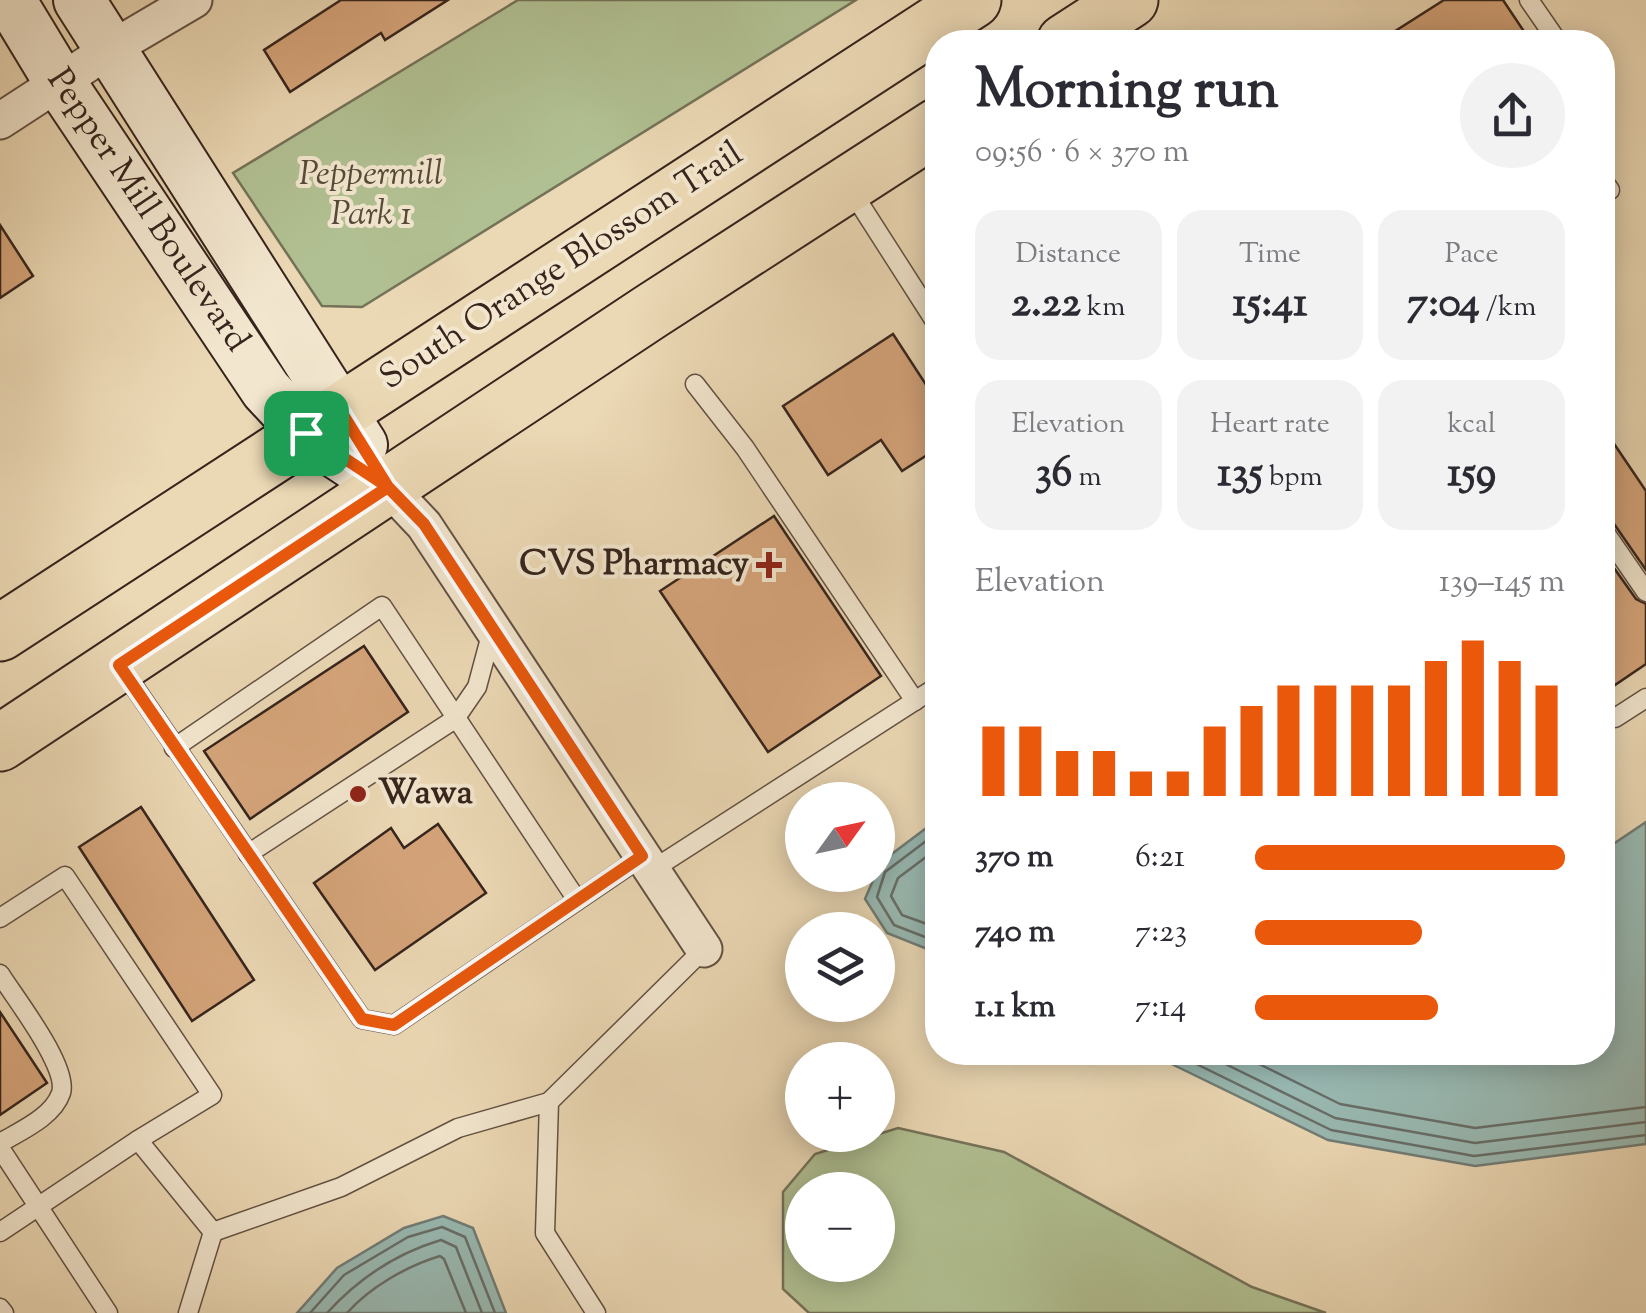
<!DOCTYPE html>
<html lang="en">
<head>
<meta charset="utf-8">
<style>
  :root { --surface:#fff; --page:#f2f2f3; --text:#2b2b33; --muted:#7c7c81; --accent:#ea580c }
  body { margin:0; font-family:"Sorts Mill Goudy",serif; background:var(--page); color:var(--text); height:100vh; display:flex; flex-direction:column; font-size:38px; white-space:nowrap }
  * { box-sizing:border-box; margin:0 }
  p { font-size:32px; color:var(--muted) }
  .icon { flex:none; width:55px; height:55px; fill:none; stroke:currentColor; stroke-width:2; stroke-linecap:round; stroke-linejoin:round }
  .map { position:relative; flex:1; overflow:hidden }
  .side { position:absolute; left:925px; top:30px; width:690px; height:1035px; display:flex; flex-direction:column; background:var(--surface); border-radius:40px; box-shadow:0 5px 25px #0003 }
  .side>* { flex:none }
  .needle { width:65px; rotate:57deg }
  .controls { position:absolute; left:785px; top:782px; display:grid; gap:20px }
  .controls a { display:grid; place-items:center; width:110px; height:110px; border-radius:50%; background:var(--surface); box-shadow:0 5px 25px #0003; font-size:50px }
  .pin { position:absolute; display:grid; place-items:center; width:85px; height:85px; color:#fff; margin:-42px; border-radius:20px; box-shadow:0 5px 15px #0006 }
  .round { display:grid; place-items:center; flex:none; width:105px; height:105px; border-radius:52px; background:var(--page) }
  .head { display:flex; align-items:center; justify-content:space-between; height:170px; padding:0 50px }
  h1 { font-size:55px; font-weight:700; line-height:75px }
  .stats { display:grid; grid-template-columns:repeat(3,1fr); gap:15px; height:170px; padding:10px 50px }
  .stats div { display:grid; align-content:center; border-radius:25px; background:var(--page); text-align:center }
  .stats b { font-size:42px; font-weight:700 }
  .stats small { font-size:28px; font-weight:400 }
  .stats p { font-size:28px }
  .chart { height:280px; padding:20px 50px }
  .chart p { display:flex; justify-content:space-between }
  .chart svg { width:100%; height:180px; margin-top:10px; stroke:var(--accent); stroke-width:6 }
  ul { padding:0 50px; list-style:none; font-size:32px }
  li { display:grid; grid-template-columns:160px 120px 1fr; align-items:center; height:75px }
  li i { height:25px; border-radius:12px; background:var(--accent) }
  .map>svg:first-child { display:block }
  .green { fill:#b1c092; stroke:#747258; stroke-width:2.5; fill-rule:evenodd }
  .water { fill:#99b9b2; stroke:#717d76; stroke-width:2.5 }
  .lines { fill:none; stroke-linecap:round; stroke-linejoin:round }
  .shore { stroke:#686e68; stroke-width:2.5 }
  .building { fill:#d5a47a; stroke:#36241d; stroke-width:2.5 }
  .lane-casing { stroke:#635143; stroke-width:21 }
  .street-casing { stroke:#635143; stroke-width:39 }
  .secondary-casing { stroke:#36241d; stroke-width:54 }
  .primary-casing { stroke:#36241d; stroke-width:59 }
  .lane { stroke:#f2e6ce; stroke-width:18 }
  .street { stroke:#f2e6ce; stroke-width:35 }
  .secondary { stroke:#f2e6ce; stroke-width:50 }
  .primary { stroke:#ebd8b4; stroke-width:55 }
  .route-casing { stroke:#fff; stroke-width:20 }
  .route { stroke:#ea580c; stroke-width:12 }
  .poi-dot { fill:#8f2418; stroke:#f2e6ce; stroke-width:4 }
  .labels { text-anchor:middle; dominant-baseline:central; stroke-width:8; stroke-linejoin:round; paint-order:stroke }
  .park-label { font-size:35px; font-style:italic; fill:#554b3a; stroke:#f2e6ce }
  .street-label { font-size:35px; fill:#36241d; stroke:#f2e6ce }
  .poi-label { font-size:35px; font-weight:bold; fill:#36241d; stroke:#f2e6ce; text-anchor:end }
</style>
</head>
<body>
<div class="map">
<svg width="1646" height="1313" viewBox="0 0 1646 1313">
  <rect width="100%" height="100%" fill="#ebd8b4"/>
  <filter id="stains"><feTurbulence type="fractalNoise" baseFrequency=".002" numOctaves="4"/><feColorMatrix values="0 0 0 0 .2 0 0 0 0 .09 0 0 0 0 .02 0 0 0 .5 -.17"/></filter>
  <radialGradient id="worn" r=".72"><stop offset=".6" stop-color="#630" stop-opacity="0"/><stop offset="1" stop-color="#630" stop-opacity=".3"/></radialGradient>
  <g class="green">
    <polygon points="518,0 856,0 362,307 322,306 233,173"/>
    <path d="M898 1128 1004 1152 1252 1287 1326 1313H809L783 1289V1192L815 1154ZM802 1190H878V1265H802Z"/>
  </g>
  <g class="water">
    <polygon points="937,820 937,953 887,933 865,899 881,862"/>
    <polygon points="1646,822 1646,1144 1475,1166 1328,1140 1149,1053 1602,1052 1603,851"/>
    <polygon points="443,1216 473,1228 506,1313 297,1313 337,1268 404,1228"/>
  </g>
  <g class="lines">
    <g class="shore">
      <polyline points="938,832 885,872 877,897 894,925 938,942"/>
      <polyline points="938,848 898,878 891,896 902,915 938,928"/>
      <polyline points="1172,1052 1331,1130 1474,1156 1646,1135"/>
      <polyline points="1201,1052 1335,1118 1475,1143 1646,1122"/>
      <polyline points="1235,1052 1340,1104 1475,1128 1646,1107"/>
      <polyline points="310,1313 344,1275 408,1237 442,1227 465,1237 495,1313"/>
      <path d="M327 1313C358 1279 397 1253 441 1240L456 1247 482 1313"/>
      <path d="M347 1313C370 1287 407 1266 440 1256L444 1259 466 1313"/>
    </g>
  </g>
  <g class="building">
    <polygon points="341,0 448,0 385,40 381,33 290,92 264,50"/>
    <polygon points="1444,0 1503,0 1531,42 1378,42"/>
    <polygon points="0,225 33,276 0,298"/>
    <polygon points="893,334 938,403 938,448 902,471 881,440 828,475 783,406"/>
    <polygon points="1602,426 1646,491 1646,570 1612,521 1602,516"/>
    <polygon points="774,516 881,676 768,752 660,591"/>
    <polygon points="1602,551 1636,599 1646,604 1646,664 1612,687 1602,674"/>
    <polygon points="364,646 408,712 250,819 204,751"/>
    <polygon points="141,807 254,980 192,1021 79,847"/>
    <polygon points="438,824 486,893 375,970 314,883 391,828 404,848"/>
    <polygon points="0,1012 47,1083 0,1115"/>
  </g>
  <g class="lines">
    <defs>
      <g id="lane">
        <polyline points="1529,0 1558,42"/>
        <polyline points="1602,179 1610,190"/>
        <polyline points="849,187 938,326"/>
        <polyline points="695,384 745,448 915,701"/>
        <polyline points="1602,528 1646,592"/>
        <polyline points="122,669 362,1019 394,1025 643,856"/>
        <polyline points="1602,713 1615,718 1646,698"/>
        <polyline points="174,748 382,606 577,900"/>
        <polyline points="248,854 455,719 477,687 492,631"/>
        <polyline points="652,870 938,686"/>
        <polyline points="0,918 65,876 212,1095 138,1140 213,1232 188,1313"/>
        <path d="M0 974C15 998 69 1067 61 1093 53 1117 20 1131 0 1143"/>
        <polyline points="0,1148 108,1313"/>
        <polyline points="0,1232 138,1140"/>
        <polyline points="213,1232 341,1187 458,1128 549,1102"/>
        <polyline points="0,1308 4,1313"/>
        <polyline points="596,1313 545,1233 549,1102 704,949"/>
      </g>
      <g id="street">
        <polyline points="0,121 109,50 194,0"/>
        <polyline points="388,487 424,525 704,949"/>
      </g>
      <g id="secondary">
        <polyline points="10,0 59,81 266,390 306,433 388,487"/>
        <polyline points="79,0 362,445"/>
      </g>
      <g id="primary">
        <polyline points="1065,42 1130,0"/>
        <polyline points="0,633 973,0"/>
        <polyline points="0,743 650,312 938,126"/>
      </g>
    </defs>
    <use href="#lane" class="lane-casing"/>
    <use href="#street" class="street-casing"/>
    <use href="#secondary" class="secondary-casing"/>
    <use href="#primary" class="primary-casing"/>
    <use href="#lane" class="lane"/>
    <use href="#street" class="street"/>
    <use href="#secondary" class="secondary"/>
    <use href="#primary" class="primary"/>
  </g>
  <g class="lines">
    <defs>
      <polyline id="route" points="306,433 388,487 119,665 362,1019 394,1025 642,856 424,524 388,487 340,410 306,433"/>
    </defs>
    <use href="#route" class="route-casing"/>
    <use href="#route" class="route"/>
  </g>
  <g class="poi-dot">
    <path d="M764 550h10v10h10v10h-10v10h-10v-10h-10v-10h10z"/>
    <circle cx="358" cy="794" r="10"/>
  </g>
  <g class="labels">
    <g class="park-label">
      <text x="371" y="175">Peppermill<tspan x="371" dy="40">Park 1</tspan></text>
    </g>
    <g class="street-label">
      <text transform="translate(147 211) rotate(56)">Pepper Mill Boulevard</text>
      <text transform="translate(562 267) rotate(-33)">South Orange Blossom Trail</text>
    </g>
    <g class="poi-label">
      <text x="749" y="565">CVS Pharmacy</text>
      <text x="378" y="794" text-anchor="start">Wawa</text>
    </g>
  </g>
  <rect width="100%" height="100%" filter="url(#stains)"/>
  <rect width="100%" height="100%" fill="url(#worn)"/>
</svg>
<div class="controls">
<a><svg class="needle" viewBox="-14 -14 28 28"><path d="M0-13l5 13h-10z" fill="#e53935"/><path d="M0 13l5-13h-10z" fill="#7c7c81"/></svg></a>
<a><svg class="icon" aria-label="layers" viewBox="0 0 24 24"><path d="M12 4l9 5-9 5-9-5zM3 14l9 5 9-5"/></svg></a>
<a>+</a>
<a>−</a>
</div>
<div class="pin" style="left:306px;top:433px;background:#1e9e55"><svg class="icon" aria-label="arrive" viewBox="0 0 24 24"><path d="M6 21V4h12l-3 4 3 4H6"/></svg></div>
<section class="side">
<div class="head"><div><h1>Morning run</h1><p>09:56 · 6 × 370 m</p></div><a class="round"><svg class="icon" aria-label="share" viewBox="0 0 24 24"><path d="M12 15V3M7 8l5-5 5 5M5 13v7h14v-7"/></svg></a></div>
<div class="stats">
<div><p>Distance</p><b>2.22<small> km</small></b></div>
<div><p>Time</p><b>15:41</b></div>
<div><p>Pace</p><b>7:04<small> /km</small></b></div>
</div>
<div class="stats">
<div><p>Elevation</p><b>36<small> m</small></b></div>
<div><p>Heart rate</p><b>135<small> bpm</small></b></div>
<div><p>kcal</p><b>159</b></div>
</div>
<div class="chart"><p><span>Elevation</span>139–145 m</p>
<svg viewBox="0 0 160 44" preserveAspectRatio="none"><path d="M5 44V27M15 44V27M25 44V33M35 44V33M45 44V38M55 44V38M65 44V27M75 44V22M85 44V17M95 44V17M105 44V17M115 44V17M125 44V11M135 44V6M145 44V11M155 44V17"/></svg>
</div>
<ul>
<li><b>370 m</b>6:21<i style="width:100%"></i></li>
<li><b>740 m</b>7:23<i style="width:54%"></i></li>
<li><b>1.1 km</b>7:14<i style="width:59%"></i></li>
</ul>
</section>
</div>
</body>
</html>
